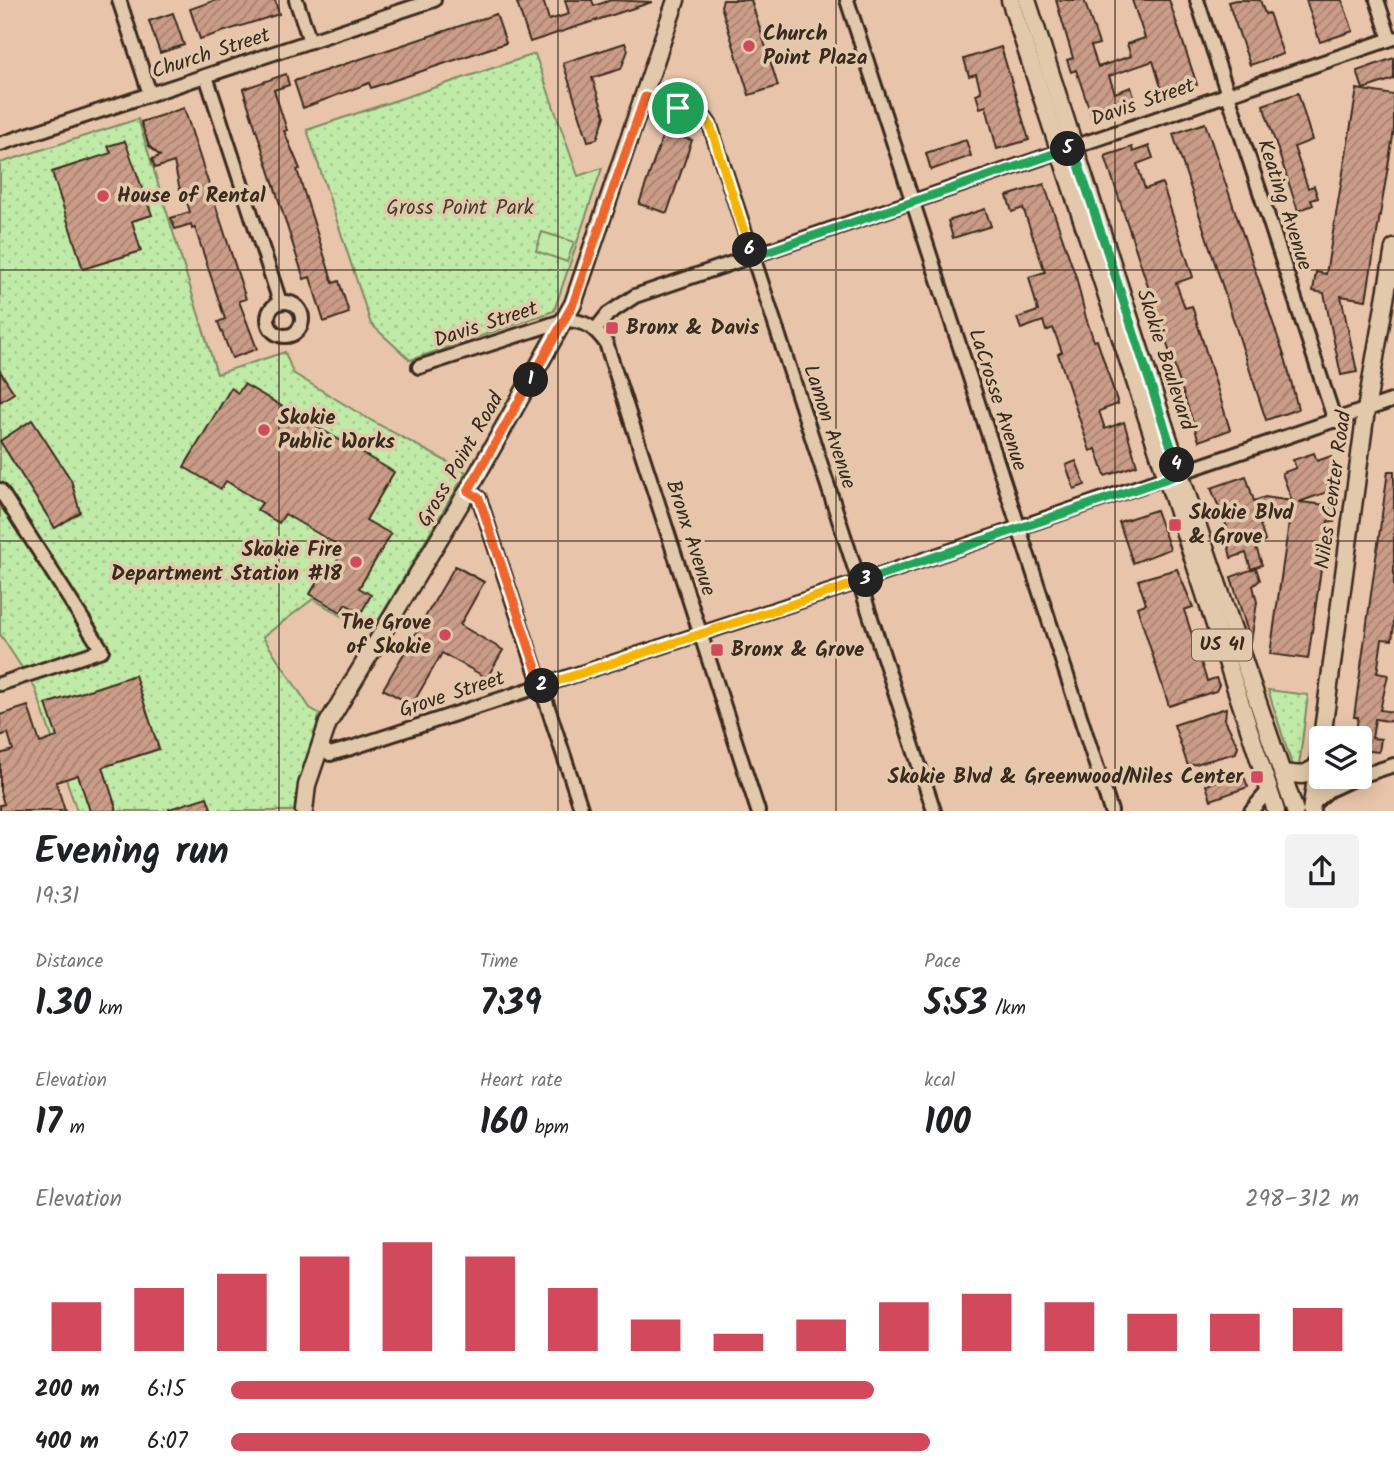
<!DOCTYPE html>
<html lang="en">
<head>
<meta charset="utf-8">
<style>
  :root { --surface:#fff; --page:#f2f2f2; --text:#202124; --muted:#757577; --accent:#d1495b }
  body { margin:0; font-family:Kalam,sans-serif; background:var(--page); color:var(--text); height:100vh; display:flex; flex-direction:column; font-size:26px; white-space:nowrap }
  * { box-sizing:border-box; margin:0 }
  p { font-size:23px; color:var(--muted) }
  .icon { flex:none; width:38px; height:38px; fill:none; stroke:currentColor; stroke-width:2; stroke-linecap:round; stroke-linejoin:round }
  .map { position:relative; height:811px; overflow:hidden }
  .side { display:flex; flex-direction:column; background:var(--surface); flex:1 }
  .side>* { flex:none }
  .controls { position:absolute; left:1309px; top:726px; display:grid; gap:14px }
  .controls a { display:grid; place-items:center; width:63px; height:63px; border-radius:7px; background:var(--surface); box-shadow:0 4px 18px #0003; font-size:35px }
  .pin { position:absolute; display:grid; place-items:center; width:60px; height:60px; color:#fff; margin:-30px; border:4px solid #fff; border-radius:50%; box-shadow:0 2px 7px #0007 }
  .km { position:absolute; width:35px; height:35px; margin:-18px; border-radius:50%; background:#222; color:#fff; font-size:19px; line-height:35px; text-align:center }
  .round { display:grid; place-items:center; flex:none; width:74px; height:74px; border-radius:7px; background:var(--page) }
  .head { display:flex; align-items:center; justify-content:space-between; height:119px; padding:0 35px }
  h1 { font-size:38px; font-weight:700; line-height:52px }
  .figures { display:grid; grid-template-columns:repeat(3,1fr); gap:10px; height:119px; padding:7px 35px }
  .figures div { display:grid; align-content:center }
  .figures b { font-size:35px; font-weight:700 }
  .figures small { font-size:19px; font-weight:400 }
  .figures p { font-size:19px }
  .chart { height:196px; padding:14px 35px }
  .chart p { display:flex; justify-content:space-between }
  .chart svg { width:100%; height:126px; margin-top:7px; stroke:var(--accent); stroke-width:6 }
  ul { padding:0 35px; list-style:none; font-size:23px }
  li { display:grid; grid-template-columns:112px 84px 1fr; align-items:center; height:52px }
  li i { height:18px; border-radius:9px; background:var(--accent) }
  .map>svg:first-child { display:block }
  .grass { fill:url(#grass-dots); stroke:#7d8a62; stroke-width:2 }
  .pitch { fill:#bfeaa7; stroke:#7d8a62; stroke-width:2 }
  .building { fill:url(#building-hatch); stroke:#3b2a1e; stroke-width:2 }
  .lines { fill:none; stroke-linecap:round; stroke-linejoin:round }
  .minor-casing { stroke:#3b2a1e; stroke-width:18 }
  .major-casing { stroke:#3b2a1e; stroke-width:21 }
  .minor { stroke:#e3c9ab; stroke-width:12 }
  .major { stroke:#e3c9ab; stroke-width:16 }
  .split-1-casing { stroke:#fff; stroke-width:14 }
  .split-2-casing { stroke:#fff; stroke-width:14 }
  .split-3-casing { stroke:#fff; stroke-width:14 }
  .split-4-casing { stroke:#fff; stroke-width:14 }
  .split-5-casing { stroke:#fff; stroke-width:14 }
  .split-6-casing { stroke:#fff; stroke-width:14 }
  .split-7-casing { stroke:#fff; stroke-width:14 }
  .split-1 { stroke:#f0652b; stroke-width:9 }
  .split-2 { stroke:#f0652b; stroke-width:9 }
  .split-3 { stroke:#f5b400; stroke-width:9 }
  .split-4 { stroke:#22a559; stroke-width:9 }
  .split-5 { stroke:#22a559; stroke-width:9 }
  .split-6 { stroke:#22a559; stroke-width:9 }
  .split-7 { stroke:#f5b400; stroke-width:9 }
  .grid { fill:none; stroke:#3b2a1e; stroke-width:2; stroke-opacity:0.55 }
  .poi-dot { fill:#d1495b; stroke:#e3c9ab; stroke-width:2.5 }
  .labels { text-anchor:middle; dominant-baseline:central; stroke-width:7; stroke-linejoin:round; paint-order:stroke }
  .shield { fill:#e3c9ab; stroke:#6d5a48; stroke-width:2 }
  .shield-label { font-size:19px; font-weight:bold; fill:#3b2a1e }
  .poi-label { font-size:21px; font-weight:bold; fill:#3b2a1e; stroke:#e3c9ab; text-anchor:start }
  .street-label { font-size:21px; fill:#3b2a1e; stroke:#e3c9ab }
  .park-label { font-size:21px; fill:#483d2c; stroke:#e3c9ab }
</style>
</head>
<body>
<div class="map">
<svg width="1394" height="811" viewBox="0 0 1394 811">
  <defs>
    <pattern id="grass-dots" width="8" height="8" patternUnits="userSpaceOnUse" patternTransform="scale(1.75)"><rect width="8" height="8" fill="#bfeaa7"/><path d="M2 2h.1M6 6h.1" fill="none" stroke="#a5c98f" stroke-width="1.8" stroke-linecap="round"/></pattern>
    <pattern id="building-hatch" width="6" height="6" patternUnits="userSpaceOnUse" patternTransform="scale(1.75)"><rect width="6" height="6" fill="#cb9d88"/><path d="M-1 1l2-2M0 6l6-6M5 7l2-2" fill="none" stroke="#a6806f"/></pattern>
  </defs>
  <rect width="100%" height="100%" fill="#e8c5aa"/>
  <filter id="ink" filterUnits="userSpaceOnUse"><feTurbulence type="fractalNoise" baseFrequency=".0143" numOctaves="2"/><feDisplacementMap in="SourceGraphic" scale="14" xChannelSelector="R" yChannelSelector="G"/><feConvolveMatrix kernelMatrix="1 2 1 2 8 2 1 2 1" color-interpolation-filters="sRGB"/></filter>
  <g filter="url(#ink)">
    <g class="grass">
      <polygon points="535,54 578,176 602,168 554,311 410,360 371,324 307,130"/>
      <polygon points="138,119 217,374 285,352 293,373 372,421 466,472 371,633 313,599 263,637 310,708 320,714 297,790 294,811 77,811 35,688 0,634 0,163"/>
      <polygon points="1268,690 1308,695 1299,766 1292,765"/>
    </g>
    <polygon class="pitch" points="542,232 574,242 567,262 536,251"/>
    <g class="building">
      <polygon points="216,0 275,0 279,14 200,39 190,9"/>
      <polygon points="528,0 543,0 549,20 569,14 565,0 592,0 594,6 611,0 652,2 530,42 517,3"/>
      <polygon points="723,0 751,0 778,86 749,95 721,6"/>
      <polygon points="1056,0 1084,0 1099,44 1091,46 1098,67 1131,56 1127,44 1145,38 1132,0 1169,0 1197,85 1164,97 1153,61 1109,76 1115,93 1131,87 1135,100 1092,117 1076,70 1071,72 1067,60 1073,58"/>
      <polygon points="1236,0 1260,0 1265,14 1269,13 1283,54 1250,65 1228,2"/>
      <polygon points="1306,0 1342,0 1353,31 1320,42"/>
      <polygon points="173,13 184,45 160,53 149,21"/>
      <polygon points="496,14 506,43 371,88 369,83 303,108 294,81"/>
      <polygon points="625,43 628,50 621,69 592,78 605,116 597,139 588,141 563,63"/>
      <polygon points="1001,47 1029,140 997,149 986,106 980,108 976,94 981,92 976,74 969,76 964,59"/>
      <polygon points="1394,58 1394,79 1363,89 1357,71"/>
      <polygon points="286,74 289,85 274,90 287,130 284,131 300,169 297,170 333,283 339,281 349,313 324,322 310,277 304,279 243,89"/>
      <polygon points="1357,89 1394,95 1394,130 1366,300 1341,296 1357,372 1341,375 1324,293 1313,291 1316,272 1326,274"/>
      <polygon points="1298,93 1312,140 1294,147 1308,188 1314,186 1318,198 1311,200 1313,205 1298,211 1263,105"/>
      <polygon points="184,108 246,299 239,301 257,349 232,358 218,322 225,319 195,228 192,229 191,224 175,229 171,218 190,212 183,189 180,190 174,162 155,168 152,159 160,156 149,146 141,122"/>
      <polygon points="1205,123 1286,361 1298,409 1266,420 1173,134"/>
      <polygon points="666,126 679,129 678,137 692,140 667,213 639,204"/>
      <polygon points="966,140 971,156 931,170 926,153"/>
      <polygon points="125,141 152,215 132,221 141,251 83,269 52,172 111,153 108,146"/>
      <polygon points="1149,146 1153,158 1137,164 1145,189 1162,183 1193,277 1176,283 1185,308 1192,306 1230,430 1199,441 1105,156 1132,147 1133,152"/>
      <polygon points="1044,184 1076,277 1086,318 1094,341 1097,340 1118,404 1099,411 1105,429 1124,422 1137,465 1105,476 1096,449 1090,451 1058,354 1062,352 1053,328 1046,331 1043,321 1021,329 1017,318 1038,311 1029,277 1045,272 1023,208 1012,212 1007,196"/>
      <polygon points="985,209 991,226 953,238 948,221"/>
      <polygon points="0,371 14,393 0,402"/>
      <polygon points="244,384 394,472 366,520 391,534 359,588 371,595 361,613 345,604 341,612 310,594 324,570 330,573 344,549 285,514 279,523 257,510 262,503 226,481 221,489 184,467 231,388 238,393"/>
      <polygon points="32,420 71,480 80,512 55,528 0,441"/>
      <polygon points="1314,453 1317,461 1331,456 1334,467 1332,480 1327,482 1330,491 1299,502 1336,506 1334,522 1328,521 1308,659 1270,654 1290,516 1270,514 1258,518 1265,541 1255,544 1262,565 1251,569 1246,553 1231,558 1228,544 1233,542 1211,488 1246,476 1254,501 1265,497 1292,501 1282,473 1296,468 1293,460"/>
      <polygon points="1076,461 1085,485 1074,489 1066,465"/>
      <polygon points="1388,471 1394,471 1394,625 1392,640 1382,639 1377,673 1388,675 1380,710 1394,712 1394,722 1375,719 1372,738 1381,739 1379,752 1360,750 1360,738 1355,738 1358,717 1354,717"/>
      <polygon points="1156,510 1170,549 1133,563 1119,522"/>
      <polygon points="455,566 484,582 460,625 503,650 487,678 442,653 412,705 383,689"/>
      <polygon points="1256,568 1260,580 1253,586 1257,602 1251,642 1231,577"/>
      <polygon points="1177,569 1193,607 1184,610 1207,681 1216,678 1219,685 1216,691 1169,706 1137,607 1146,604 1138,580"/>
      <polygon points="135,675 159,749 103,767 117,811 90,811 78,775 56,782 65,811 0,811 0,805 4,804 0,791 0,754 13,750 8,733 0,736 0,715 28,706 40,743 57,737 46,704"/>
      <polygon points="1226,708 1225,720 1238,746 1236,753 1188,766 1174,725"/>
      <polygon points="1242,772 1248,787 1211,800 1206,785"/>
      <polygon points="207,797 212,811 170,811 169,809"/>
    </g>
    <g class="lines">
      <defs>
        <g id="minor">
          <polyline points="119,0 150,94"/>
          <polyline points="296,0 310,41"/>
          <polyline points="847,0 1111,811"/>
          <polyline points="1197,0 1335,421"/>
          <polyline points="1377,0 1390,39"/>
          <polyline points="206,76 280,302"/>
          <polyline points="644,97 705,118 710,125 934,811"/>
          <polyline points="0,144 434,0"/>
          <circle cx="285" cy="319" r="17"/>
          <polyline points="596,329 608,314 635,296 1394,38"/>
          <path d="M419 367 565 320C586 321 594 327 606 343L758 811"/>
          <polyline points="0,490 102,650 0,684"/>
          <polyline points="468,491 479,498 582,811"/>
          <polyline points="319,746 330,754 351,748 859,582 1394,400"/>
          <polyline points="1360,776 1394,765"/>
          <polyline points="1313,804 1329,790 1357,777"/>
          <polyline points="1251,811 1269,790"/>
        </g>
        <g id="major">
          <polyline points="1010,0 1276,811"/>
          <polyline points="1027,0 1180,474 1295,811"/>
          <polyline points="1322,738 1366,410 1394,248"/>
          <polyline points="1282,773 1302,775 1319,766"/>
          <polyline points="304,811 307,785 328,723 468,491 573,304 676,0"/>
          <polyline points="1311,811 1321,746"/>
        </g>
      </defs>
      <use href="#minor" class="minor-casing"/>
      <use href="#major" class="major-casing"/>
      <use href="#minor" class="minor"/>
      <use href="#major" class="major"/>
    </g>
  </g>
  <g class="lines" filter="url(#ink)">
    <defs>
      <polyline id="split-1" points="531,380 573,304 645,97 678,108"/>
      <polyline id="split-2" points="531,380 468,491 479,498 542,686"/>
      <polyline id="split-3" points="542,686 866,580"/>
      <polyline id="split-4" points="866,580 1180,474 1177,465"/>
      <polyline id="split-5" points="1068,149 1073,147 1177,465"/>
      <polyline id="split-6" points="750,250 752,257 1068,149"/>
      <polyline id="split-7" points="678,108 705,118 710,125 750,250"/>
    </defs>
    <use href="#split-1" class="split-1-casing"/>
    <use href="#split-2" class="split-2-casing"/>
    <use href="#split-3" class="split-3-casing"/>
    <use href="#split-4" class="split-4-casing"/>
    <use href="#split-5" class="split-5-casing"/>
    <use href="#split-6" class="split-6-casing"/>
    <use href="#split-7" class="split-7-casing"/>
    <use href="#split-1" class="split-1"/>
    <use href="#split-2" class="split-2"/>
    <use href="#split-3" class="split-3"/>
    <use href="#split-4" class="split-4"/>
    <use href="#split-5" class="split-5"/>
    <use href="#split-6" class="split-6"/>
    <use href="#split-7" class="split-7"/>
  </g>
  <path class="grid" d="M279 0V811M558 0V811M836 0V811M1115 0V811M0 270H1394M0 541H1394"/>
  <g class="poi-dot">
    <circle cx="749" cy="46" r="7"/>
    <circle cx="103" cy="196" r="7"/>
    <rect x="605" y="321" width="14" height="14" rx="3.5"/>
    <circle cx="264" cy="430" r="7"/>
    <rect x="1168" y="518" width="14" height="14" rx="3.5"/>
    <circle cx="356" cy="562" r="7"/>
    <circle cx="445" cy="635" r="7"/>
    <rect x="710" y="643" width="14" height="14" rx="3.5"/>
    <rect x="1250" y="770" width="14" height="14" rx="3.5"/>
  </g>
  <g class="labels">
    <rect class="shield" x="1192" y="629.5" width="60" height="31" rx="5"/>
    <g class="shield-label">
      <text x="1222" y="645">US 41</text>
    </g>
    <g class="poi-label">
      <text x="763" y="34">Church<tspan x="763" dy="24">Point Plaza</tspan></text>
      <text x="117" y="196">House of Rental</text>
      <text x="626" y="328">Bronx &amp; Davis</text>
      <text x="278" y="418">Skokie<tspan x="278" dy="24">Public Works</tspan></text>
      <text x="1189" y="513">Skokie Blvd<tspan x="1189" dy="24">&amp; Grove</tspan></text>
      <text x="342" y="550" text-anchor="end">Skokie Fire<tspan x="342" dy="24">Department Station #18</tspan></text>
      <text x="431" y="623" text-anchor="end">The Grove<tspan x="431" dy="24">of Skokie</tspan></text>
      <text x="731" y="650">Bronx &amp; Grove</text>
      <text x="1243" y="777" text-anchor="end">Skokie Blvd &amp; Greenwood/Niles Center</text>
    </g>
    <g class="street-label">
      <text transform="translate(211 54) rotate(-18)">Church Street</text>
      <text transform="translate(1143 103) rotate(-19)">Davis Street</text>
      <text transform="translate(1284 205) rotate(72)">Keating Avenue</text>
      <text transform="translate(486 325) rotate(-18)">Davis Street</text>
      <text transform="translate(1165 360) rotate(72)">Skokie Boulevard</text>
      <text transform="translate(997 400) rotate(72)">LaCrosse Avenue</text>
      <text transform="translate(829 427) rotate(72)">Lamon Avenue</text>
      <text transform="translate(461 460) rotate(-60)">Gross Point Road</text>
      <text transform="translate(1334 490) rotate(-82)">Niles Center Road</text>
      <text transform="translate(690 538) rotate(72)">Bronx Avenue</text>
      <text transform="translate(452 695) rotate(-18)">Grove Street</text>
    </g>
    <g class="park-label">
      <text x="460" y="208">Gross Point Park</text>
    </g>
  </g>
</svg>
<div class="controls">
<a><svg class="icon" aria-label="layers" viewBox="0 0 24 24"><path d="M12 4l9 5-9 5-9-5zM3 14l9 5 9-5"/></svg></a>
</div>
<div class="pin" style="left:678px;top:108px;background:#1e9e55"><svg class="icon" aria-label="arrive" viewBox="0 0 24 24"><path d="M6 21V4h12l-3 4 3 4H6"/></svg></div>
<b class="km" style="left:531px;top:380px">1</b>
<b class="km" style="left:542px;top:686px">2</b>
<b class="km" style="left:866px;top:580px">3</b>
<b class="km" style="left:1177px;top:465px">4</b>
<b class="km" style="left:1068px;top:149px">5</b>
<b class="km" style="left:750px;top:250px">6</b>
</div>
<section class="side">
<div class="head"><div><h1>Evening run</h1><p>19:31</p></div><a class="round"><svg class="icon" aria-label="share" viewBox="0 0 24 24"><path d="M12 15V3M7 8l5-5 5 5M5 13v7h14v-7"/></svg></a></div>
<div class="figures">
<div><p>Distance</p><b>1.30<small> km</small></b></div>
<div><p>Time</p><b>7:39</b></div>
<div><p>Pace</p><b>5:53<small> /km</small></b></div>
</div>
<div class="figures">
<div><p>Elevation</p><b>17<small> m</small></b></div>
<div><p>Heart rate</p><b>160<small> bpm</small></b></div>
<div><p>kcal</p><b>100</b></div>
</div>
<div class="chart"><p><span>Elevation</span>298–312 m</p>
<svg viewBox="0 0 160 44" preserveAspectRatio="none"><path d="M5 44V27M15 44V22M25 44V17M35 44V11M45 44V6M55 44V11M65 44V22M75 44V33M85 44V38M95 44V33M105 44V27M115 44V24M125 44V27M135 44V31M145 44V31M155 44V29"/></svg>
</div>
<ul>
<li><b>200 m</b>6:15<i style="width:57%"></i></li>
<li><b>400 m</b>6:07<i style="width:62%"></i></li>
</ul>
</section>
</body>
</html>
